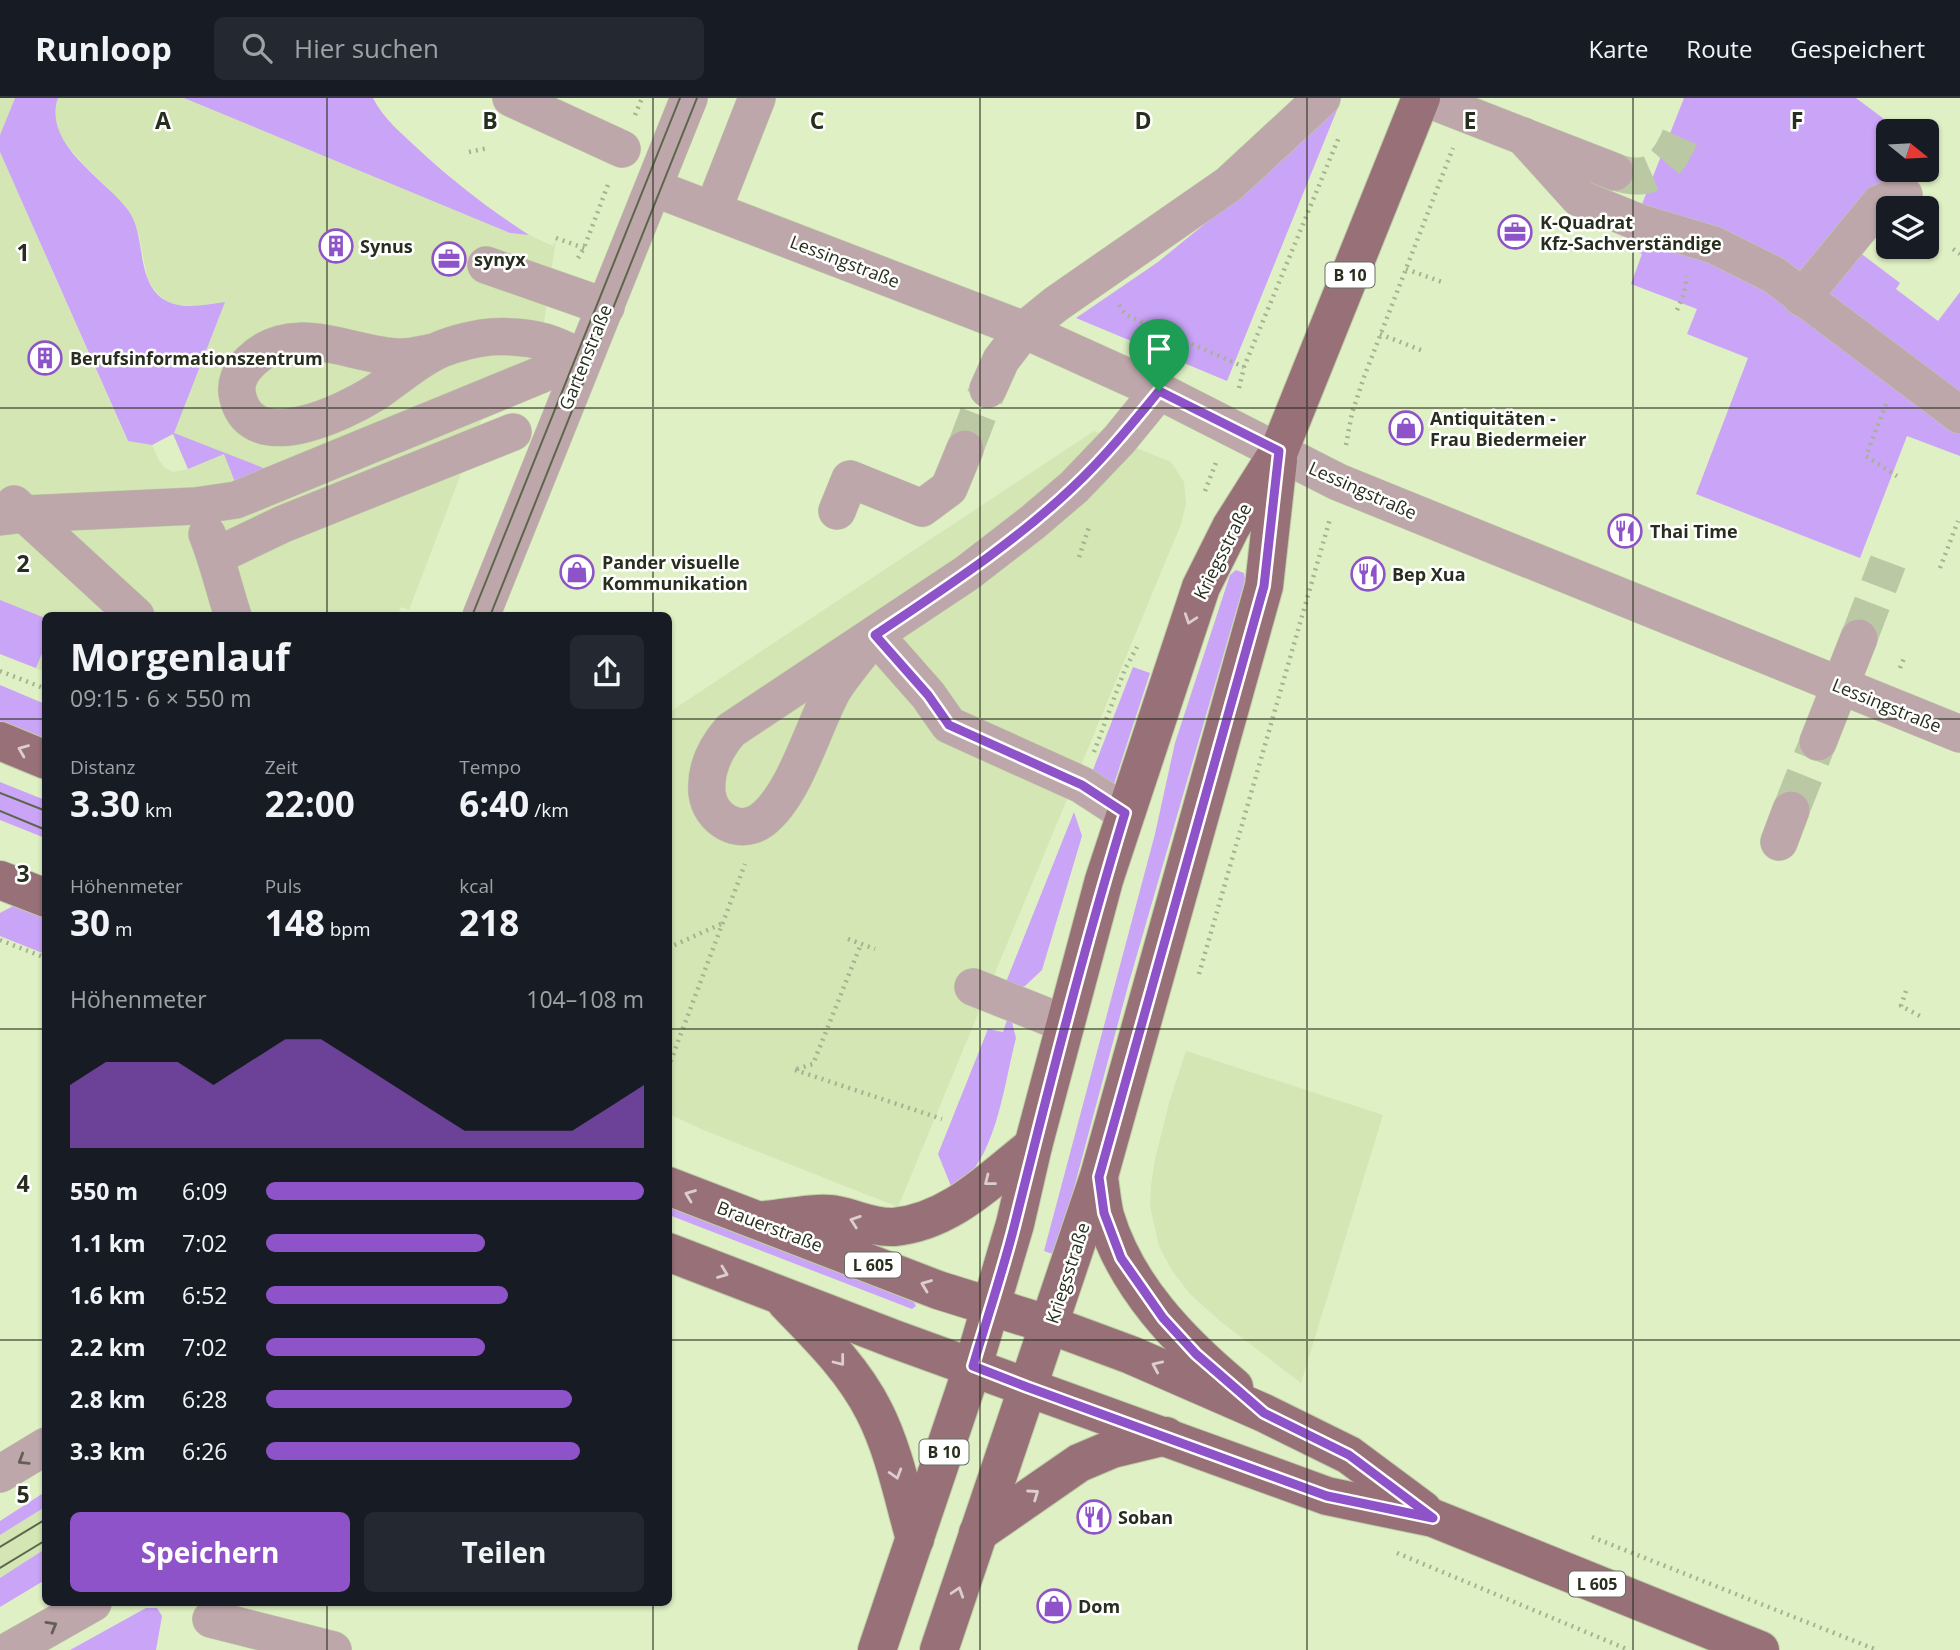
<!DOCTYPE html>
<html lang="de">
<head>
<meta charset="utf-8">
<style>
  :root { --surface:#171b24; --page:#242831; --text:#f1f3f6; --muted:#9ea1a6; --line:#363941; --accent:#8f53c9 }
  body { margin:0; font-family:"Open Sans",sans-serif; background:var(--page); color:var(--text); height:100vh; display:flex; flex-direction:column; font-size:26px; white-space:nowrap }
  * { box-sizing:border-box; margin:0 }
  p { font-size:23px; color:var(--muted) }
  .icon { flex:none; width:38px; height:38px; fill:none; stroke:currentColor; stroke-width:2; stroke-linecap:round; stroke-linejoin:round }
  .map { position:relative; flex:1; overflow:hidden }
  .drawer { position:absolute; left:42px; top:514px; width:630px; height:994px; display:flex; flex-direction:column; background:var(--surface); border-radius:10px; box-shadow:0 2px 5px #0004 }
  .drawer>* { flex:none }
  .needle { width:46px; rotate:108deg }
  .fabs { position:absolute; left:1876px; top:21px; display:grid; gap:14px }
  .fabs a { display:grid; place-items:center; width:63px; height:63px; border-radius:10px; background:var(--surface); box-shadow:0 2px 5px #0004; font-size:35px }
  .pin { position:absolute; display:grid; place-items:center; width:60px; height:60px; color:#fff; margin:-72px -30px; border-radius:50% 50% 50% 0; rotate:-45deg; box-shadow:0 0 7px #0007 }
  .pin .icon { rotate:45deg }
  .round { display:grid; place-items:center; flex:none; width:74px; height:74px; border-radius:10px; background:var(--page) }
  .head { display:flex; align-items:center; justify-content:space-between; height:119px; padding:0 28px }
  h1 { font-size:38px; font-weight:700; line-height:52px }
  .figures { display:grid; grid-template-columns:repeat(3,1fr); gap:10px; height:119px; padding:7px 28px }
  .figures div { display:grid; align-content:center }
  .figures b { font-size:35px; font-weight:700 }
  .figures small { font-size:19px; font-weight:400 }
  .figures p { font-size:19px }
  .chart { height:196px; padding:14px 28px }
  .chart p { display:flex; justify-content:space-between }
  .chart svg { width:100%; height:126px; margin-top:7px; fill:var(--accent); opacity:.7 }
  .action { display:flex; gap:14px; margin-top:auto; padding:14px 28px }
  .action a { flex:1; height:80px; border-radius:10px; background:var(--accent); color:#fff; font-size:28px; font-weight:700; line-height:80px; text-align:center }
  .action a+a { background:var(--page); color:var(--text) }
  ul { padding:0 28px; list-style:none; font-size:23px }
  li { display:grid; grid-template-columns:112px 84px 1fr; align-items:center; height:52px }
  li i { height:18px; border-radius:9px; background:var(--accent) }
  header { display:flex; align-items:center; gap:42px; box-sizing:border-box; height:98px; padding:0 35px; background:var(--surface); border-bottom:2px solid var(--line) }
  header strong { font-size:33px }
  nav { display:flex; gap:38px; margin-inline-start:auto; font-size:24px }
  .search { width:490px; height:63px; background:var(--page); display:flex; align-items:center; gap:18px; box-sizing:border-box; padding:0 24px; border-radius:10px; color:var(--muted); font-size:26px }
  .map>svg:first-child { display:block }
  .built { fill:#d3e6b4 }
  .green { fill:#caa4f7 }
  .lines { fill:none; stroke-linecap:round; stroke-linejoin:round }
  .minor-tunnel { stroke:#bac9a3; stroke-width:37; stroke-dasharray:37 18; stroke-linecap:butt }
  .minor-casing { stroke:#becda6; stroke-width:38 }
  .major-casing { stroke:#becda6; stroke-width:40 }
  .path { stroke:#a5b38f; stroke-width:4.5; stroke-dasharray:2 5; stroke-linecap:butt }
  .minor { stroke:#bea7ab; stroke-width:37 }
  .major { stroke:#987078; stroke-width:38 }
  .tram { stroke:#5d664d; stroke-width:2 }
  .oneway { stroke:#dbcdd0 }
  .oneway2 { stroke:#645e56 }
  .route-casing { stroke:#fff; stroke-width:14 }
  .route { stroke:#8f53c9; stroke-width:9 }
  .grid { fill:none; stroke:#282e1d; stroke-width:2; stroke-opacity:0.55 }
  .labels { text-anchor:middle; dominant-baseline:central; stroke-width:5; stroke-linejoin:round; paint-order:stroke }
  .shield { fill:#fff; stroke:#686d61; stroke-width:2 }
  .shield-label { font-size:16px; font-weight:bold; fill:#282e1d }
  .poi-label { font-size:18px; font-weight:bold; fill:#282e1d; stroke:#fff; text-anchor:start }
  .street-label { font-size:18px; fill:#282e1d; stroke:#fff }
  .grid-label { font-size:23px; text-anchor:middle; font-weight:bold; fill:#282e1d; stroke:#fff; stroke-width:5; stroke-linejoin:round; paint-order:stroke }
</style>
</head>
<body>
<header>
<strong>Runloop</strong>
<div class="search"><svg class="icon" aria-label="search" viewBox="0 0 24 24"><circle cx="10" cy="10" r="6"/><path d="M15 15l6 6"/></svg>Hier suchen</div>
<nav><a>Karte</a><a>Route</a><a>Gespeichert</a></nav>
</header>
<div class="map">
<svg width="1960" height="1552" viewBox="0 0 1960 1552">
  <rect width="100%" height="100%" fill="#dff0c4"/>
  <g class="built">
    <polygon points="0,0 15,0 0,37"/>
    <polygon points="58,0 184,0 510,135 529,137 553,148 556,140 539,260 499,276 409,512 401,509 397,518 46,518 45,574 0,556 0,54 127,342 152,347 159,362 165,370 173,374 188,371 224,355 173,335 225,204 195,208 172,207 159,197 148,183 139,137 110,92 87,70 65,45 56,29 54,18"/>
    <polygon points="1094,333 1171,364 1184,384 1186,406 1181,426 898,1109 701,1031 669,1016 668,615"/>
    <polygon points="1186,953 1383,1017 1301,1285 1220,1223 1189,1195 1171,1171 1159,1148 1150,1108 1151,1088 1155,1061 1169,1005"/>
    <polygon points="45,1409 45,1451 0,1480 0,1437"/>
  </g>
  <g class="green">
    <path d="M15 0H58C42 46 104 80 128 112 146 137 136 175 158 197 176 214 203 207 225 204L174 335 266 371 235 384 224 356 188 371 173 336 152 347 128 343 0 54V37Z"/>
    <path d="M184 0H373C383 20 400 34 416 49 451 82 489 111 529 137L510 135Z"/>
    <polygon points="1684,0 1856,0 1900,33 1888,33 1888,72 1920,72 1859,154 1900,185 1896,191 1938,223 1960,194 1960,358 1907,338 1860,460 1696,396 1748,260 1687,236 1697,211 1631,186 1642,156 1625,149"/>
    <polygon points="1339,7 1227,283 1076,220 1158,164 1261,80"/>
    <polygon points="1236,472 1244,475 1245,482 1128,888 1056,1157 1044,1153 1155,736 1175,645 1230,477"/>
    <polygon points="0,502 45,520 45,548 36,570 0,556"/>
    <polygon points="1133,569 1150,575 1113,689 1091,677"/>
    <polygon points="0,587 45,606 45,641 0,623"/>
    <polygon points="0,684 45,702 45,740 0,722"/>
    <polygon points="1074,714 1082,738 1042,872 1025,888 1014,892 1004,889"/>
    <polygon points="13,808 45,820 45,856 0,838 0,815"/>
    <path d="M1008 919 1011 920 1016 940C1006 979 999 1035 976 1068 970 1077 961 1085 953 1093L938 1056 988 931 1003 934Z"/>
    <polygon points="668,1107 914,1204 916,1208 912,1211 669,1117"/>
    <polygon points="45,1394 45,1409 0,1437 0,1423"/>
    <polygon points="45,1451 45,1482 0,1509 0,1480"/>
    <polygon points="146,1510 157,1510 162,1518 156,1552 70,1552"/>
  </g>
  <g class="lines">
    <g class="minor-tunnel">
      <path d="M1615 74C1650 86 1666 71 1680 39"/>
      <polyline points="965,351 988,291"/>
      <polyline points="1859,540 1888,464"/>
      <polyline points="1791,712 1818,644"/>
    </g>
    <defs>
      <g id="minor">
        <polyline points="511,0 622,51"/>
        <polyline points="1425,0 1615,74"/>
        <polyline points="1523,38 1579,100 1640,125 1714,147 1774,177 1960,317"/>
        <polyline points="654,90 1024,232 1159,293 1338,384 1960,636"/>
        <polyline points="713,112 757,0"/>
        <polyline points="486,167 606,209"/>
        <polyline points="1802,200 1880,105 1904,97"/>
        <path d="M434 254C418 257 403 261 387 258 341 252 290 225 251 263 240 273 234 286 238 300 253 359 343 315 375 295 394 282 411 267 431 256 447 247 465 243 482 240 500 237 527 239 545 244 558 248 571 255 584 260"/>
        <polyline points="988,291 1001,262 1024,232 1056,206 1229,86 1322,0"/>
        <polyline points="14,406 136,518"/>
        <polyline points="837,413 850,381 922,410 949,390 965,351"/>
        <polyline points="0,419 25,416 195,408 236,402 545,275"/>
        <path d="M207 436C218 463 224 491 233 518"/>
        <polyline points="216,458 283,426 513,334"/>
        <polyline points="481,518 689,0"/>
        <polyline points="1818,644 1859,540"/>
        <path d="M1125 715 1082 687 949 627 928 597 875 537C861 555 845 573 833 592 813 628 795 697 762 722 739 739 710 721 707 695 705 671 716 649 731 632L967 475 1033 424 1074 389 1119 342 1159 293"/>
        <polyline points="1779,744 1791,712"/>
        <polyline points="973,889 1066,926"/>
        <polyline points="0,1376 46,1348"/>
        <polyline points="211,1521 333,1552"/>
        <polyline points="10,1552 93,1505"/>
      </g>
      <g id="major">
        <polyline points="0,643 46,662"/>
        <polyline points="0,782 46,800"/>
        <path d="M1099 1080C1101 1093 1102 1106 1105 1118 1126 1188 1179 1243 1234 1289"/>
        <polyline points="668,1088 938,1192 1050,1227 1131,1257 1264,1315 1349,1357 1423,1412"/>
        <path d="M766 1122C784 1120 821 1113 836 1117 857 1121 873 1130 894 1129 950 1124 991 1081 1033 1048"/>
        <polyline points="668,1154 894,1241 1327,1398 1433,1420 1760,1552"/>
        <path d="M786 1204C818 1237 853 1271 874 1313 894 1352 903 1399 915 1441"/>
        <polyline points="978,1435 1079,1365 1112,1351 1166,1338"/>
        <polyline points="877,1552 973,1268 1015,1126 1033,1048 1104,782 1201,489 1231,429 1279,353 1421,0"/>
        <polyline points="939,1552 1099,1078 1264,488 1278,362"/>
      </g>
    </defs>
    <use href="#minor" class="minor-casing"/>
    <use href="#major" class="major-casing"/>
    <g class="path">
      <polyline points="635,17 642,0"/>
      <polyline points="469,54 488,50"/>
      <polyline points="556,140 587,151"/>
      <polyline points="1953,151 1960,156"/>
      <polyline points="578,160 584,150 609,84"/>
      <polyline points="1406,171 1442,184"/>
      <polyline points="1119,207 1126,217 1244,269"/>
      <polyline points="1677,212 1684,196 1687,178"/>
      <polyline points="1380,236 1423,253"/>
      <polyline points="1239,290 1244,269 1339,39"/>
      <polyline points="1886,306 1866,358 1897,378"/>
      <polyline points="1346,347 1352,315 1364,279 1453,50"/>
      <polyline points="1205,393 1217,362"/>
      <polyline points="1079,459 1089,429"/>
      <polyline points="1940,470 1958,423"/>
      <polyline points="1900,570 1905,558"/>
      <polyline points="0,573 46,591"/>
      <polyline points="1094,654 1125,571 1137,549"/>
      <polyline points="848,841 875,851"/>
      <polyline points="0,842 46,860"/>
      <polyline points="668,850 721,826"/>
      <polyline points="1199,876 1330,421"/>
      <polyline points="1906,893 1901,908 1920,918"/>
      <polyline points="668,970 745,766"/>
      <polyline points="797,971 813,966 861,846"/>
      <polyline points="795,972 942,1021"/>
      <polyline points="1592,1439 1877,1552"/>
      <polyline points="1397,1455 1629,1552"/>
    </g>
    <use href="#minor" class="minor"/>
    <use href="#major" class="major"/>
    <g class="tram">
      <polyline points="472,518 680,0"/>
      <polyline points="490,518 697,0"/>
      <polyline points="0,695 46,713"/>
      <polyline points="0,713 46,732"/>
      <polyline points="0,1449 46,1421"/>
      <polyline points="0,1470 46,1442"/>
    </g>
  </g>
  <defs><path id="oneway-chevron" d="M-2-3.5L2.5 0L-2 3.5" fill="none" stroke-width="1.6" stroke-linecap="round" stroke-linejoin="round" transform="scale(1.75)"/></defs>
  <g class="oneway">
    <use href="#oneway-chevron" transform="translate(1190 521) rotate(109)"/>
    <use href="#oneway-chevron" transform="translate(23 652) rotate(-158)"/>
    <use href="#oneway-chevron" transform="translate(989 1083) rotate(142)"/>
    <use href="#oneway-chevron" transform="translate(690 1097) rotate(-159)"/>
    <use href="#oneway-chevron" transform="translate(855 1123) rotate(-161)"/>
    <use href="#oneway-chevron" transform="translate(723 1175) rotate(21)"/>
    <use href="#oneway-chevron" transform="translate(926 1187) rotate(-159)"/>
    <use href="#oneway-chevron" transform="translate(840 1263) rotate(52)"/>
    <use href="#oneway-chevron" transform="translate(1157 1268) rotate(-156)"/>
    <use href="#oneway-chevron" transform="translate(896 1376) rotate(73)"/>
    <use href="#oneway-chevron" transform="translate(1034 1396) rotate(-35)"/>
    <use href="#oneway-chevron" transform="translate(958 1494) rotate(-72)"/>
  </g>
  <g class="oneway2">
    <use href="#oneway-chevron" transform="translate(23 1362) rotate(148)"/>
    <use href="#oneway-chevron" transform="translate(52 1528) rotate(-30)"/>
  </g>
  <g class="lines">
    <defs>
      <path id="route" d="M1159 293 1279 353 1264 488 1099 1079 1104 1115 1121 1160 1163 1220 1196 1256 1264 1315 1349 1357 1433 1420 1327 1398 1027 1289 973 1268C987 1220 1003 1173 1015 1125 1049 988 1084 850 1125 715L1082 687 949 627 928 597 875 537C943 491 1013 446 1073 389 1104 360 1132 326 1159 293Z"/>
    </defs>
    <use href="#route" class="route-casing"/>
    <use href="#route" class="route"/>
  </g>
  <path class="grid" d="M327 0V518M653 0V518M980 0V1552M1307 0V1552M1633 0V1552M0 310H1960M0 621H46M668 621H1960M0 931H46M668 931H1960M0 1242H46M668 1242H1960M327 1505V1552M653 1505V1552"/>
  <defs>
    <symbol id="office-ring" viewBox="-11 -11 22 22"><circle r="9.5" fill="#fff" stroke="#8f53c9" stroke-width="1.5"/><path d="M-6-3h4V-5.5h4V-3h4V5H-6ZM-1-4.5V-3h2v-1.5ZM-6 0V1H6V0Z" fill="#8f53c9"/></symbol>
    <symbol id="building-ring" viewBox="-11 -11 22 22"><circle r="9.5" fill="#fff" stroke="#8f53c9" stroke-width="1.5"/><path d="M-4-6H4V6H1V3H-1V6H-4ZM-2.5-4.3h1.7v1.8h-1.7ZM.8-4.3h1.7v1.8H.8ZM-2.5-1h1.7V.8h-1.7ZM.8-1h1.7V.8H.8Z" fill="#8f53c9"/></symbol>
    <symbol id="shop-ring" viewBox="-11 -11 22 22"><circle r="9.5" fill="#fff" stroke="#8f53c9" stroke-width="1.5"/><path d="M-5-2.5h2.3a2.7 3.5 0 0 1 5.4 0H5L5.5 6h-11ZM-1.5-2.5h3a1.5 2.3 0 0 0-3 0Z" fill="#8f53c9"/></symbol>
    <symbol id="restaurant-ring" viewBox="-11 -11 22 22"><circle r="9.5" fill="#fff" stroke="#8f53c9" stroke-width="1.5"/><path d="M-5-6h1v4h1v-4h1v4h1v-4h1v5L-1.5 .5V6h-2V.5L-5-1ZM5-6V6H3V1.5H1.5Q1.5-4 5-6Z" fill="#8f53c9"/></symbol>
  </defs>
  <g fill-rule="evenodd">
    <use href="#office-ring" x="1496" y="115" width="38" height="38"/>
    <use href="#building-ring" x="317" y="129" width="38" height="38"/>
    <use href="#office-ring" x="430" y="142" width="38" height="38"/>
    <use href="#building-ring" x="26" y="241" width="38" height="38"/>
    <use href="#shop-ring" x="1387" y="311" width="38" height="38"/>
    <use href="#restaurant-ring" x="1606" y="414" width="38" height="38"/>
    <use href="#shop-ring" x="558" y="455" width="38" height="38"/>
    <use href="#restaurant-ring" x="1349" y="457" width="38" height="38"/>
    <use href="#restaurant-ring" x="1075" y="1400" width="38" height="38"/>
    <use href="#shop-ring" x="1035" y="1489" width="38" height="38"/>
  </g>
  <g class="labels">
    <g class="shield">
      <rect x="1325.5" y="164.5" width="49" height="25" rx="5"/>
      <rect x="845" y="1154.5" width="56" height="25" rx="5"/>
      <rect x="919.5" y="1341.5" width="49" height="25" rx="5"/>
      <rect x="1569" y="1473.5" width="56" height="25" rx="5"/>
    </g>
    <g class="shield-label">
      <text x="1350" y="177">B 10</text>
      <text x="873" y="1167">L 605</text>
      <text x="944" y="1354">B 10</text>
      <text x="1597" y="1486">L 605</text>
    </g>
    <g class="poi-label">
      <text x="1540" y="124">K-Quadrat<tspan x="1540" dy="21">Kfz-Sachverständige</tspan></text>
      <text x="360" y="148">Synus</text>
      <text x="474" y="161">synyx</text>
      <text x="70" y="260">Berufsinformationszentrum</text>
      <text x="1430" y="320">Antiquitäten -<tspan x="1430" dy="21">Frau Biedermeier</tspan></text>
      <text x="1650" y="433">Thai Time</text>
      <text x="602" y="464">Pander visuelle<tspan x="602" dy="21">Kommunikation</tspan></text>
      <text x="1392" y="476">Bep Xua</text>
      <text x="1118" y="1419">Soban</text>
      <text x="1078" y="1508">Dom</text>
    </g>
    <g class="street-label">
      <text transform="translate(845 163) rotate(21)">Lessingstraße</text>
      <text transform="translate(585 259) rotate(-68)">Gartenstraße</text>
      <text transform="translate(1363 392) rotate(24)">Lessingstraße</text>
      <text transform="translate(1222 453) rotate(-63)">Kriegsstraße</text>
      <text transform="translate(1887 607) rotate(22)">Lessingstraße</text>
      <text transform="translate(770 1128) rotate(21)">Brauerstraße</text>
      <text transform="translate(1067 1175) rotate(-72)">Kriegsstraße</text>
    </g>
  </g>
  <g class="grid-label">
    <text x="163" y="31">A</text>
    <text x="490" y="31">B</text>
    <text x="817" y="31">C</text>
    <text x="1143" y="31">D</text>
    <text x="1470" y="31">E</text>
    <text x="1797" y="31">F</text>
    <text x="23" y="163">1</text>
    <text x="23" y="474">2</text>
    <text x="23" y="784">3</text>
    <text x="23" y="1094">4</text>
    <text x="23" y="1405">5</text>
  </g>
</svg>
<div class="fabs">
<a><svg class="needle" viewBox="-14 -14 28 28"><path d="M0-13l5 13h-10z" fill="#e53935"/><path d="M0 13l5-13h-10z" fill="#9ea1a6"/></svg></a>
<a><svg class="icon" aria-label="layers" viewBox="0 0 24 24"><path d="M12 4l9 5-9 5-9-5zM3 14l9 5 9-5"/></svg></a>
</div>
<div class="pin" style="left:1159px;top:293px;background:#1e9e55"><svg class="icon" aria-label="arrive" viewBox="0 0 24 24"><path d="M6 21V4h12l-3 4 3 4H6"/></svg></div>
<section class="drawer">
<div class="head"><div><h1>Morgenlauf</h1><p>09:15 · 6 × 550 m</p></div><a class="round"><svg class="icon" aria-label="share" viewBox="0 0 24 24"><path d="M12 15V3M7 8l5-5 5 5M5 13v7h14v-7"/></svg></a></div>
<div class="figures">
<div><p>Distanz</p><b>3.30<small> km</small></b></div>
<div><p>Zeit</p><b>22:00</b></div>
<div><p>Tempo</p><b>6:40<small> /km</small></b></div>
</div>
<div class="figures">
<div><p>Höhenmeter</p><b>30<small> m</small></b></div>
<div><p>Puls</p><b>148<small> bpm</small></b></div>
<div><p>kcal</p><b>218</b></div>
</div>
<div class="chart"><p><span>Höhenmeter</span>104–108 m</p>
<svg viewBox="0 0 160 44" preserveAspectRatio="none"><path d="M0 44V22L10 14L20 14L30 14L40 22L50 14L60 6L70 6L80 14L90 22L100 30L110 38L120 38L130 38L140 38L150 30L160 22V44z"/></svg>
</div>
<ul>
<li><b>550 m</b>6:09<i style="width:100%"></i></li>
<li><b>1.1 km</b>7:02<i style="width:58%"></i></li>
<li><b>1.6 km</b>6:52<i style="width:64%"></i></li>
<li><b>2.2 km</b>7:02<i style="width:58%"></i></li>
<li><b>2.8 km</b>6:28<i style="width:81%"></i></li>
<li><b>3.3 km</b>6:26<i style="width:83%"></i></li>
</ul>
<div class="action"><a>Speichern</a><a>Teilen</a></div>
</section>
</div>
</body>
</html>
